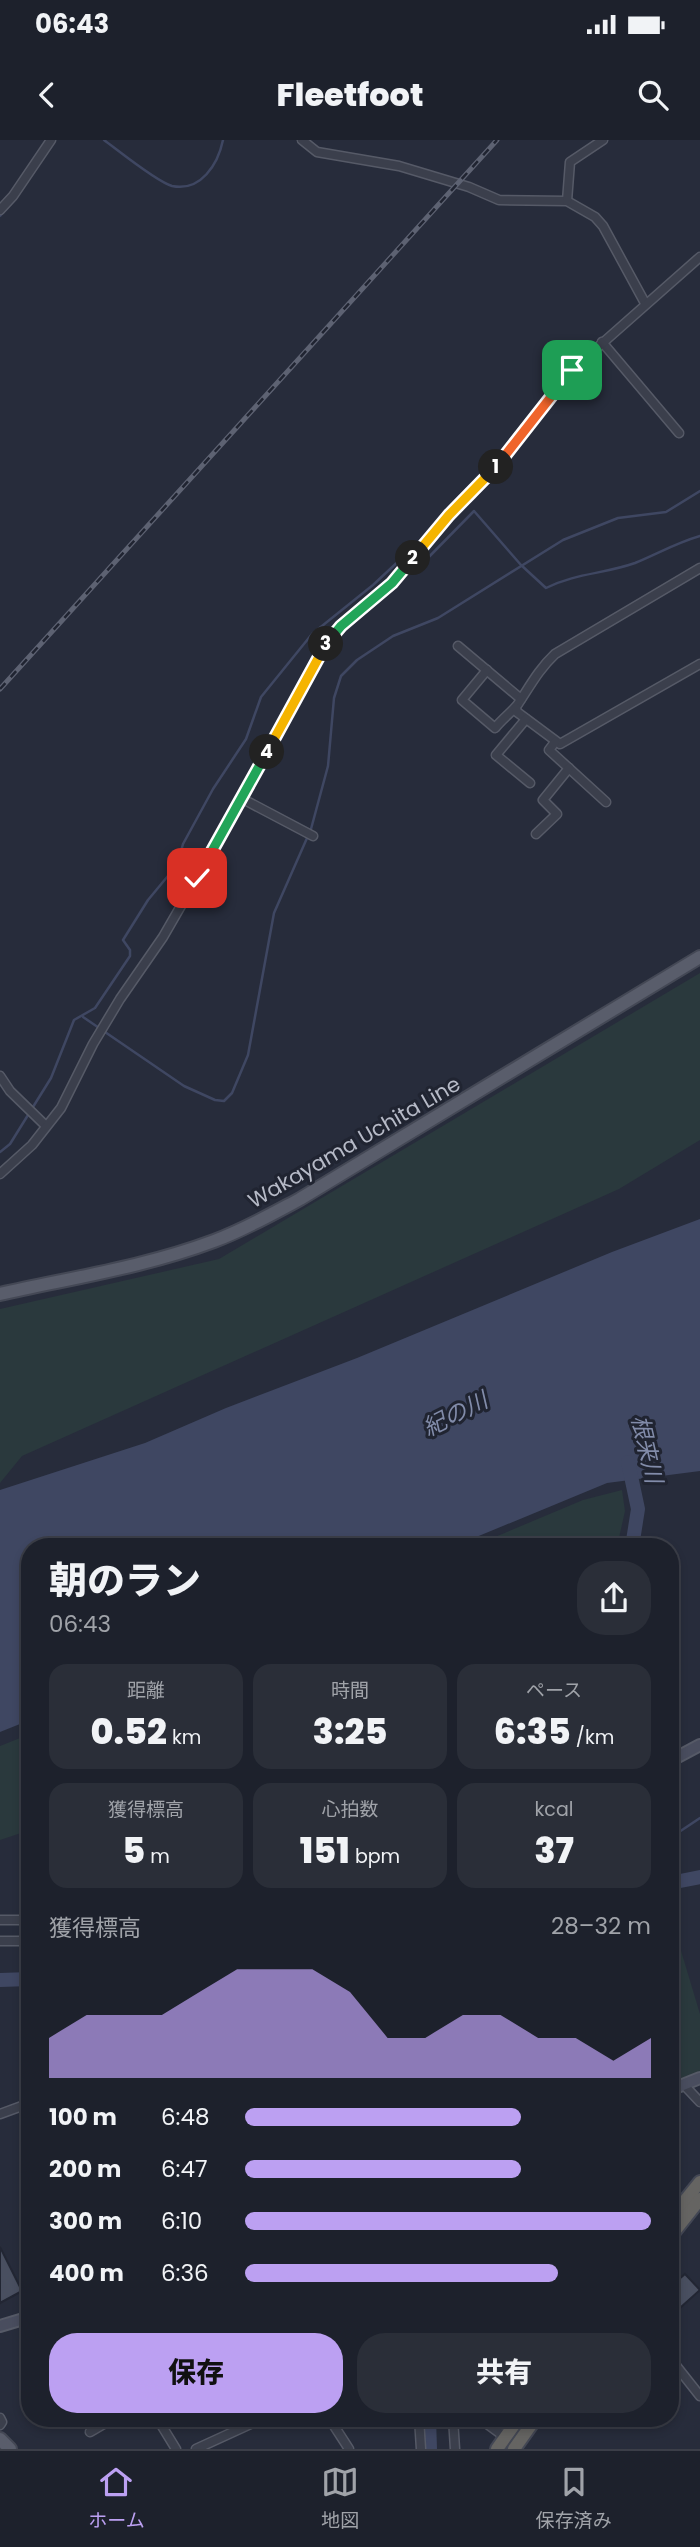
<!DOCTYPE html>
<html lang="ja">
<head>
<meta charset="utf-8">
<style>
  :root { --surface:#1d212c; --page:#2a2e38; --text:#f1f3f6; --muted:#a0a3a9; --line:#3b3e48; --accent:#bca0f2 }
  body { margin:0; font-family:Poppins,"Noto Sans JP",sans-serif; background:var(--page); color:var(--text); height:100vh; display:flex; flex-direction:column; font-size:26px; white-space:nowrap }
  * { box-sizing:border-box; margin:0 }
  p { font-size:23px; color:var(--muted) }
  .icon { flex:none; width:38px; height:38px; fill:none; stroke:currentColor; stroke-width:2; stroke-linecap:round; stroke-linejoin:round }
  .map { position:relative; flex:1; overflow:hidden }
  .details { position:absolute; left:21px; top:1398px; width:658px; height:889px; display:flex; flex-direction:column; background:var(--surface); border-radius:28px; box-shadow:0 4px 10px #0003,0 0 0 2px var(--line) }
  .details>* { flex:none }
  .pin { position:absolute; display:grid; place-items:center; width:60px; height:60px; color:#fff; margin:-30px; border-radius:14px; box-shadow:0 4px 10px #0006 }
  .km { position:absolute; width:35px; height:35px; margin:-18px; border-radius:50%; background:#222; color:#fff; font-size:19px; line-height:35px; text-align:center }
  .round { display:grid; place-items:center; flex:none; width:74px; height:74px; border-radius:28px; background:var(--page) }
  .summary { display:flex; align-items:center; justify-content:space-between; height:119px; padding:0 28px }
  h1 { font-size:38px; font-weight:800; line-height:52px }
  .stats { display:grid; grid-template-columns:repeat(3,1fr); gap:10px; height:119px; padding:7px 28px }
  .stats div { display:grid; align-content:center; border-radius:18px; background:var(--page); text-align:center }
  .stats b { font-size:35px; font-weight:800 }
  .stats small { font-size:19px; font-weight:400 }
  .stats p { font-size:19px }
  .chart { height:196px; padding:14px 28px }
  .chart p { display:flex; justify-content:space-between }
  .chart svg { width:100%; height:126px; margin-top:7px; fill:var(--accent); opacity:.7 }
  .primary-button { display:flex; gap:14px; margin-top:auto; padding:14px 28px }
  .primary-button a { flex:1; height:80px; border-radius:28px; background:var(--accent); color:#111; font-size:28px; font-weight:800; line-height:80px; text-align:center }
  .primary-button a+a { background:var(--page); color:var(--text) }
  ul { padding:0 28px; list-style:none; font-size:23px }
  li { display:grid; grid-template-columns:112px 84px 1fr; align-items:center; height:52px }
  li i { height:18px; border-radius:9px; background:var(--accent) }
  .status { display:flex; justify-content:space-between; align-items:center; height:49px; padding:0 35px; background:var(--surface); direction:ltr }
  .status svg { height:19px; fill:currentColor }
  header { display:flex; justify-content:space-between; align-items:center; height:91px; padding:0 28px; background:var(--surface); font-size:32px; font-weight:800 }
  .menu { display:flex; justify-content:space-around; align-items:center; height:98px; border-top:2px solid var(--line); background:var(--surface); font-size:19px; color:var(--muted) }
  .menu a { display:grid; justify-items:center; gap:4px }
  .menu .selected { color:var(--accent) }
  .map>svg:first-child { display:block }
  .green { fill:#2a393d }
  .water { fill:#3f4762 }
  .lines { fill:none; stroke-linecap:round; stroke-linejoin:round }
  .stream { stroke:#3f4762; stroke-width:2.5 }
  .river { stroke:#3f4762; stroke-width:14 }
  .building { fill:#494f60; stroke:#222633; stroke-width:2 }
  .minor-casing { stroke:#565a67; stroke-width:11 }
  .secondary-casing { stroke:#565a67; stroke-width:14 }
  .primary-casing { stroke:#444855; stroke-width:16 }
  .trunk-casing { stroke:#434754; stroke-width:16 }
  .minor { stroke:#3b3f4c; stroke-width:8 }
  .secondary { stroke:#494d5e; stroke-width:10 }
  .primary { stroke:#595d6b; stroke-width:12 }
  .trunk { stroke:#656462; stroke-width:12 }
  .rail-casing { stroke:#5d6272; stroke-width:5 }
  .rail { stroke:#202431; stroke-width:2.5; stroke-dasharray:8; stroke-linecap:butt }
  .split-1-casing { stroke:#fff; stroke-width:14 }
  .split-2-casing { stroke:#fff; stroke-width:14 }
  .split-3-casing { stroke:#fff; stroke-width:14 }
  .split-4-casing { stroke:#fff; stroke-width:14 }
  .split-5-casing { stroke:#fff; stroke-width:14 }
  .split-1 { stroke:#f0652b; stroke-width:9 }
  .split-2 { stroke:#f5b400; stroke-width:9 }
  .split-3 { stroke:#22a559; stroke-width:9 }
  .split-4 { stroke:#f5b400; stroke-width:9 }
  .split-5 { stroke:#22a559; stroke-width:9 }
  .labels { text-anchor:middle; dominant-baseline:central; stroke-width:6; stroke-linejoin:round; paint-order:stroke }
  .street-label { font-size:21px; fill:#b6bac7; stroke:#202431 }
  .water-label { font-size:23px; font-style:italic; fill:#828caa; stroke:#202431 }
</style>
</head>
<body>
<div class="status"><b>06:43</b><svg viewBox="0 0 49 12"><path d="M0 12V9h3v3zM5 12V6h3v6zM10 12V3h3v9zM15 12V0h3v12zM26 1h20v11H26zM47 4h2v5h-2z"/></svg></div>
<header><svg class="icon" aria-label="back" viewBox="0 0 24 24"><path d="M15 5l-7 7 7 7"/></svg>Fleetfoot<svg class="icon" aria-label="search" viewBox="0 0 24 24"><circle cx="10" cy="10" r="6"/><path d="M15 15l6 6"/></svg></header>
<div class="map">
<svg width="700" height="2309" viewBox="0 0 700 2309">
  <rect width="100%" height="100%" fill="#272c3b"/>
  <g class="green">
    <polygon points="700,833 700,1000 619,1049 22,1316 0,1343 0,1169 219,1119"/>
    <polygon points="622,1350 625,1371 617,1407 471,1407 583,1360"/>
    <polygon points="30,1594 30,1690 0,1700 0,1606"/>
    <polygon points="670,1774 700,1874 700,1932 670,1942"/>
  </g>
  <polygon class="water" points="700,1079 700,1331 607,1343 452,1407 30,1407 30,1580 0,1592 0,1350 145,1303 226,1268 357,1218 612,1112"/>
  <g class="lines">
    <g class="stream">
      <path d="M104 0C119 11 157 42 172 46 201 52 218 24 223 0"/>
      <polyline points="0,76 16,58"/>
      <polyline points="83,877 184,946 215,960 224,961 232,953 248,915 274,773 311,689 328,626 334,558 341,536 357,520 393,496 438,478 563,400 618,378 666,372 700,351"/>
      <path d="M0 1012 10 1004 51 938 74 880 95 868 130 816V810L123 800 148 760 177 725 183 704 213 649 246 599 261 557 312 494 373 445 403 417 416 426 421 425 474 371 521 425 546 448C576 433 604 434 635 423 657 414 676 403 700 396"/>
      <polyline points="670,1698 700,1678"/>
    </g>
    <g class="river">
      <polyline points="628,1322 638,1369 632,1407"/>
      <polyline points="670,1743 700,1737"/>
      <polyline points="0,1840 30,1839"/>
      <polyline points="429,2278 430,2309"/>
    </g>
  </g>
  <g class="building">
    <polygon points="0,2107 22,2151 0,2163"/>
    <polygon points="685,2134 700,2150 681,2167 670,2156 670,2147"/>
  </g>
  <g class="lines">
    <defs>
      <g id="minor">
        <polyline points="302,0 317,12 399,26 469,47 499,60 567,61 595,77 603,86 645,163"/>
        <polyline points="567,61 570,22 603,0"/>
        <polyline points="0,70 13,56 51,0"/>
        <polyline points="602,202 679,293"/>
        <polyline points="458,506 521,559"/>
        <path d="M487 530 462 560 495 588C502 579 514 570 518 564 530 546 539 529 555 514L700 428"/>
        <polyline points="516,568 517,572 560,604 700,524"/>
        <polyline points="526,579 496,615 530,643"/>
        <polyline points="555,602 549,610 606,662"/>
        <polyline points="241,658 313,696"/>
        <polyline points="536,694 557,674 543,660 569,628"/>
        <polyline points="0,936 10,951 46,986"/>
        <polyline points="0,1034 32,1005 61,968 93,904 120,859 163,797 197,738 327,501 392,443 449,375 471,355 572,230 700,117"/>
        <polyline points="0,1780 30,1780"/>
        <polyline points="0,1801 30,1801"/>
        <polyline points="684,1945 700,1962"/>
        <polyline points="0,1974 30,1963"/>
        <polyline points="670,2218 700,2256"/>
        <polyline points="0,2278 2,2282 0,2285"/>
        <polyline points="157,2278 176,2309"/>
        <polyline points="329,2278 349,2309"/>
        <polyline points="419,2278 421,2309"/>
        <polyline points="453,2278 455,2309"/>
        <polyline points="479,2278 505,2297"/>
        <polyline points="90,2292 114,2278"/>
        <polyline points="196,2309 255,2282 254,2278"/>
      </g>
      <g id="secondary">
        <polyline points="670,1621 700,1605"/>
        <polyline points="670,1950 700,1938"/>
        <polyline points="0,2186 30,2177"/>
      </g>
      <g id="primary">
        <path d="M0 1154C71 1138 145 1127 214 1101 244 1090 272 1074 300 1059L700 817"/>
        <polyline points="0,2299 10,2309"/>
      </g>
      <g id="trunk">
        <polyline points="670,2079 700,2042"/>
        <polyline points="670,2097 700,2059"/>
        <polyline points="497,2309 519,2278"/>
        <polyline points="514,2309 536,2278"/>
      </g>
    </defs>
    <use href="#minor" class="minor-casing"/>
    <use href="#secondary" class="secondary-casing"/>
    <use href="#primary" class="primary-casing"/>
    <use href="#trunk" class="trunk-casing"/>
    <use href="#minor" class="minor"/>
    <use href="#secondary" class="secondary"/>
    <use href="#primary" class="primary"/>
    <use href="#trunk" class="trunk"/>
    <defs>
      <polyline id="rail" points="0,549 497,0"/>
    </defs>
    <use href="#rail" class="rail-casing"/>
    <use href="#rail" class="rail"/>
  </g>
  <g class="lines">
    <defs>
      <polyline id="split-1" points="496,327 572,230"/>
      <polyline id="split-2" points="413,418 449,375 496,327"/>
      <polyline id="split-3" points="326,504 341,486 392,443 413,418"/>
      <polyline id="split-4" points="267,612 326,504"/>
      <polyline id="split-5" points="197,738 267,612"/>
    </defs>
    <use href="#split-1" class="split-1-casing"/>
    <use href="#split-2" class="split-2-casing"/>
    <use href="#split-3" class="split-3-casing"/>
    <use href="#split-4" class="split-4-casing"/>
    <use href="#split-5" class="split-5-casing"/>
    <use href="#split-1" class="split-1"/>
    <use href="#split-2" class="split-2"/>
    <use href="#split-3" class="split-3"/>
    <use href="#split-4" class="split-4"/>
    <use href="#split-5" class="split-5"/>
  </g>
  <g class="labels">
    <g class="street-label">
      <text transform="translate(354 1002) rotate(-30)">Wakayama Uchita Line</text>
    </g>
    <g class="water-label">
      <text transform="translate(455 1274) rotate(-27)">紀の川</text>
      <text transform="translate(647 1309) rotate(77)">根来川</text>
    </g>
  </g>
</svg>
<div class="pin" style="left:572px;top:230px;background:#1e9e55"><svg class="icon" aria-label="arrive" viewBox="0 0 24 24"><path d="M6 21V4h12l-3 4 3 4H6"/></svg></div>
<div class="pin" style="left:197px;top:738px;background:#d93025"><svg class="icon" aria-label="check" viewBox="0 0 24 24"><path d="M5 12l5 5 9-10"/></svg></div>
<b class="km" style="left:496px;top:327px">1</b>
<b class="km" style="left:413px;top:418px">2</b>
<b class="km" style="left:326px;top:504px">3</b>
<b class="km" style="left:267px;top:612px">4</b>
<section class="details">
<div class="summary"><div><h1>朝のラン</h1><p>06:43</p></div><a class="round"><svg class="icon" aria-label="share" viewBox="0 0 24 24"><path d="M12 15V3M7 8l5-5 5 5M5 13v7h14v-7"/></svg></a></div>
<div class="stats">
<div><p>距離</p><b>0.52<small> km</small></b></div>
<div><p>時間</p><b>3:25</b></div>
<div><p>ペース</p><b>6:35<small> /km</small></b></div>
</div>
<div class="stats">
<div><p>獲得標高</p><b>5<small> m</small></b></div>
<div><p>心拍数</p><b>151<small> bpm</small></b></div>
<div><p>kcal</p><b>37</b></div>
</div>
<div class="chart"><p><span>獲得標高</span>28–32 m</p>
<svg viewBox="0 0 160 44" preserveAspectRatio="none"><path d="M0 44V30L10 22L20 22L30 22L40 14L50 6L60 6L70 6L80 14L90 30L100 30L110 22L120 22L130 30L140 30L150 38L160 30V44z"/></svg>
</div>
<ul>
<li><b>100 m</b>6:48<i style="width:68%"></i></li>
<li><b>200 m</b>6:47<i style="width:68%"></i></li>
<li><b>300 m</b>6:10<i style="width:100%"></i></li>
<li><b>400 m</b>6:36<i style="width:77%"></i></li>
</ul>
<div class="primary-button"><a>保存</a><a>共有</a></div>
</section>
</div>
<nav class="menu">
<a class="selected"><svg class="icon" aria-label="home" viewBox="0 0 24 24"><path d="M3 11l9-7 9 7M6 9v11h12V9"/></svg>ホーム</a>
<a><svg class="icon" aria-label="map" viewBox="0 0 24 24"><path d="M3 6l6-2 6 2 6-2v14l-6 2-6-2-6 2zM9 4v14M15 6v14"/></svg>地図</a>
<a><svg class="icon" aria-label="saved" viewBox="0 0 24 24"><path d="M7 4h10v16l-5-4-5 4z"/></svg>保存済み</a>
</nav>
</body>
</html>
